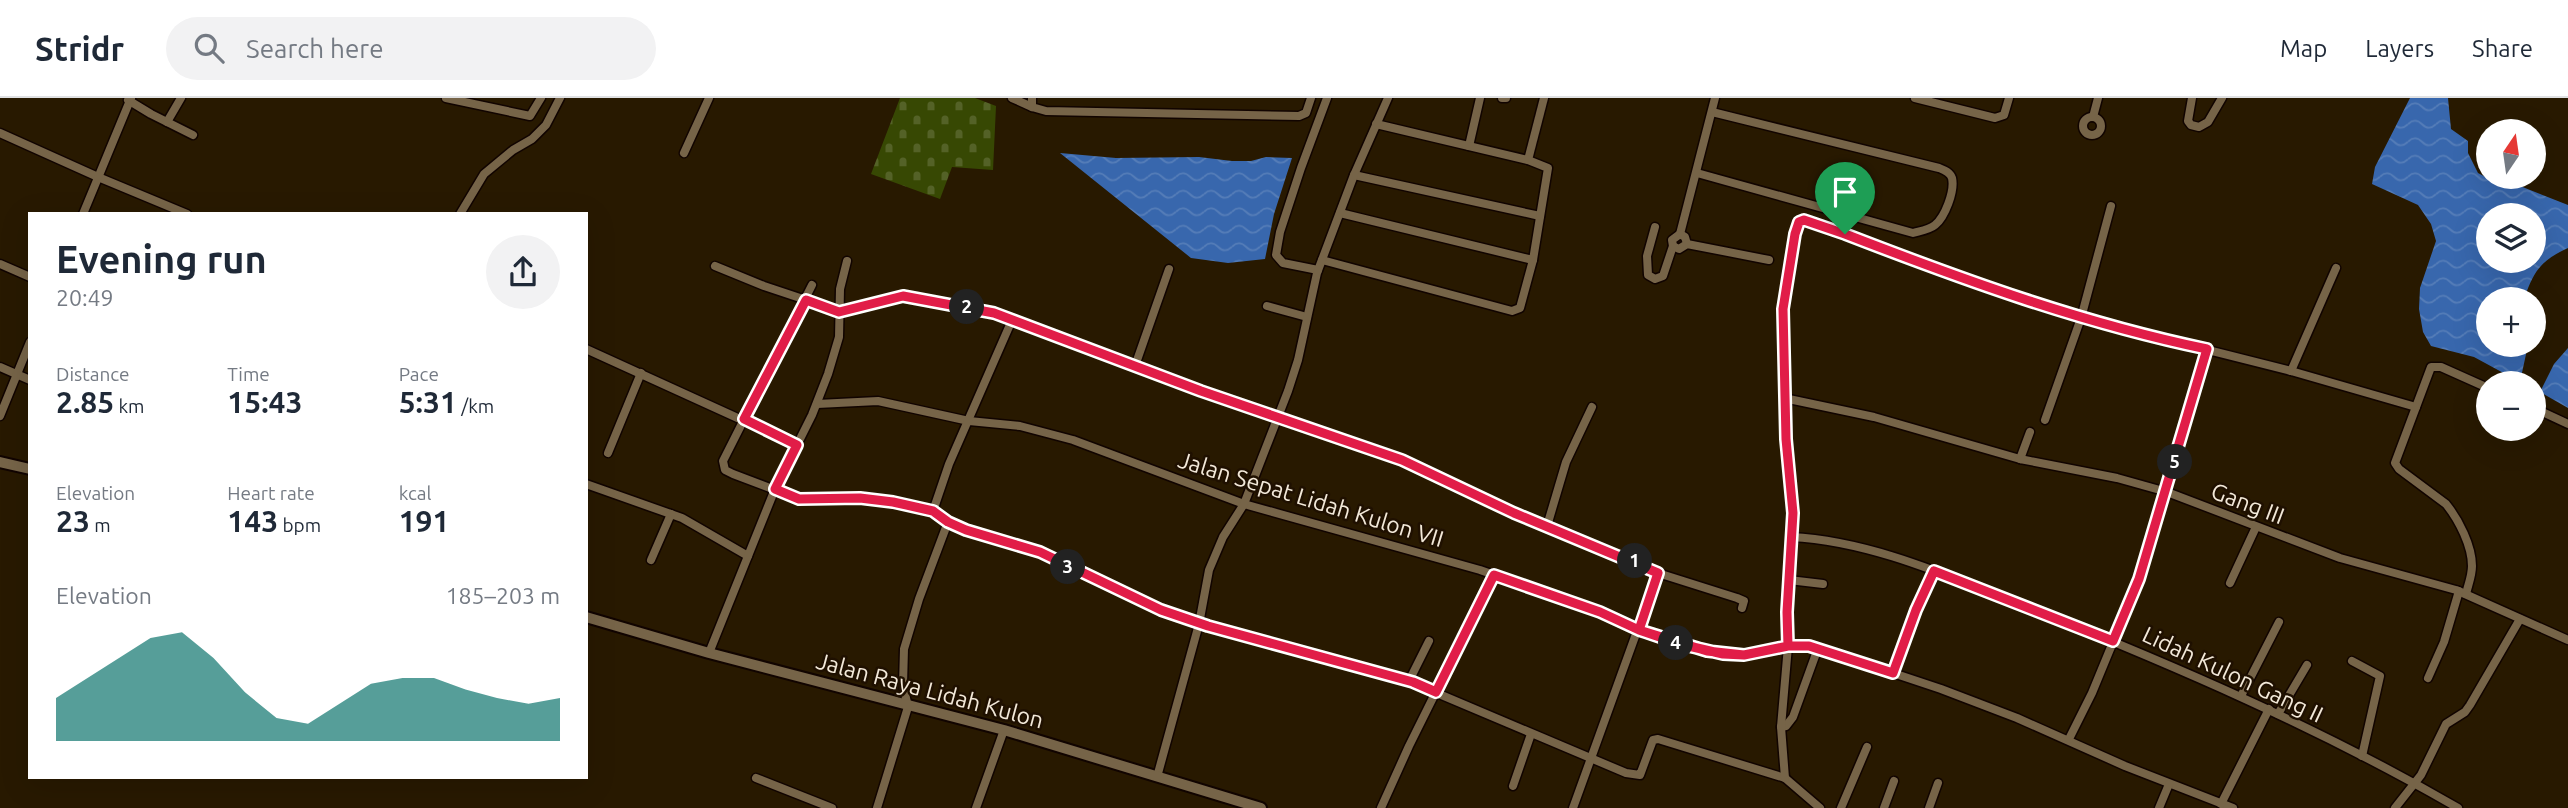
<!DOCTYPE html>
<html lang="en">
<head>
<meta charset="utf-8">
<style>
  :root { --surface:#fff; --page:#f2f2f3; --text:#1f2937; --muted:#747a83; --line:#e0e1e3; --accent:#0f766e }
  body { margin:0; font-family:Ubuntu,sans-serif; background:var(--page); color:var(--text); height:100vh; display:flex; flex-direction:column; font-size:26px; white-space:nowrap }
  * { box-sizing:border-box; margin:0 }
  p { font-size:23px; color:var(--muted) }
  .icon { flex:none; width:38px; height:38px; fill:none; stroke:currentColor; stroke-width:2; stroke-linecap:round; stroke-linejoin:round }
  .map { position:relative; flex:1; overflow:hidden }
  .drawer { position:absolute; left:28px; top:114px; width:560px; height:567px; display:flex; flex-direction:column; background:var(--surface); border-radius:0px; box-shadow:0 7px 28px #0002 }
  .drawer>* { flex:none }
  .needle { width:46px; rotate:13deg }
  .buttons { position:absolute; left:2476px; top:21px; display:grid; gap:14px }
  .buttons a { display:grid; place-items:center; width:70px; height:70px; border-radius:50%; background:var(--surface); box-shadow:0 7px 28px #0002; font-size:35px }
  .pin { position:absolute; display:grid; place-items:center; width:60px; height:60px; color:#fff; margin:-72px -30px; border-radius:50% 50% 50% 0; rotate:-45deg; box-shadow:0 0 7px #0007 }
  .pin .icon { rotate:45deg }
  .km { position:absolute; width:35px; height:35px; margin:-18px; border-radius:50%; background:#222; color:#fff; font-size:19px; line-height:35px; text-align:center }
  .round { display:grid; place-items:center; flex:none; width:74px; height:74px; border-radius:37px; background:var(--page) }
  .head { display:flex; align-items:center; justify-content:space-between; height:119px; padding:0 28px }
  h1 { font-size:38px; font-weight:700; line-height:52px }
  .figures { display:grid; grid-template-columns:repeat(3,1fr); gap:10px; height:119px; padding:7px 28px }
  .figures div { display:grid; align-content:center }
  .figures b { font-size:30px; font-weight:700 }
  .figures small { font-size:19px; font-weight:400 }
  .figures p { font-size:19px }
  .chart { height:196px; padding:14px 28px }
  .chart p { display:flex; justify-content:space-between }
  .chart svg { width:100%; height:126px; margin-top:7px; fill:var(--accent); opacity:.7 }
  header { display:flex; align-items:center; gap:42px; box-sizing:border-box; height:98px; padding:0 35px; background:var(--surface); border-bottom:2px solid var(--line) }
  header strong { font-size:33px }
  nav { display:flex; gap:38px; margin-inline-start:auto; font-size:24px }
  .search { width:490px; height:63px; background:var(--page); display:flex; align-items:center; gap:18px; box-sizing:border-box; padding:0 24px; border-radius:38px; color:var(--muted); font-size:26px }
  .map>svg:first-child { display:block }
  .cemetery { fill:url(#cemetery-stones) }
  .water { fill:url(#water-waves); fill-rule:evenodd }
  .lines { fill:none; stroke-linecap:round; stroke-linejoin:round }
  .minor-casing { stroke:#110400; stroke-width:11 }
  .secondary-casing { stroke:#110400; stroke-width:14 }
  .minor { stroke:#766448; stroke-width:8 }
  .secondary { stroke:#766448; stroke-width:10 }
  .route-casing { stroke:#fff; stroke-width:14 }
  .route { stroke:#e11d48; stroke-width:9 }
  .labels { text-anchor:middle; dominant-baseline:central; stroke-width:5; stroke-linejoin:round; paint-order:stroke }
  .street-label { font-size:23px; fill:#f3e9d9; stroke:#1f1000 }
</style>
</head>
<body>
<header>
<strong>Stridr</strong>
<div class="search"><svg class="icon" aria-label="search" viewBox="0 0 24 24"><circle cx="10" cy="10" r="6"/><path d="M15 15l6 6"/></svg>Search here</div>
<nav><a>Map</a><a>Layers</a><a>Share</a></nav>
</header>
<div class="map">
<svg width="2568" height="710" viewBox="0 0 2568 710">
  <defs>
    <pattern id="cemetery-stones" width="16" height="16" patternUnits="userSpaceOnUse" patternTransform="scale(1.75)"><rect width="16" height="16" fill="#374803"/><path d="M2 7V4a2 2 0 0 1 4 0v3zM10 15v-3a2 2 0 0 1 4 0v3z" fill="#546227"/></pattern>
    <pattern id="water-waves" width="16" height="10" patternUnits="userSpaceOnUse" patternTransform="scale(1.75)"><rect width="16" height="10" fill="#3867ad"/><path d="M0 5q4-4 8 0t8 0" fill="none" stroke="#557db8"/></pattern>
  </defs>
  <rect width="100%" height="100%" fill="#281900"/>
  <polygon class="cemetery" points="900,0 975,0 996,8 993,72 952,69 940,101 871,76"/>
  <g class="water">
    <path d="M2410 0H2448L2451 31 2468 43V55L2478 75 2495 84 2520 88 2568 107V150C2540 163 2534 173 2524 201H2488V247H2528L2520 284 2474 259 2431 248 2423 234 2419 211 2420 190 2436 143 2431 126 2418 107 2372 86 2375 69ZM2488 117H2534V163H2488Z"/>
    <polygon points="1060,55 1116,60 1199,59 1232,63 1251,63 1266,59 1292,60 1274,116 1265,161 1228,165 1191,160"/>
    <polygon points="2568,250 2568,310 2540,294 2554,266"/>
  </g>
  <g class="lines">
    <defs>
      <g id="minor">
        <polyline points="446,0 530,18 541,0"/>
        <polyline points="1012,0 1032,9"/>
        <polyline points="1032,0 1032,9 1046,13 1299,18 1306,15 1311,0"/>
        <polyline points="1502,0 1506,0"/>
        <polyline points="1915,0 1995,20 2004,17 2009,0"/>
        <polyline points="2192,0 2188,23 2191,27 2199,29 2208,24 2222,0"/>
        <polyline points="128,2 151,16 193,37"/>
        <circle cx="2092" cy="28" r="9"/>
        <polyline points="2093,19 2098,0"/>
        <polyline points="167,24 181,0"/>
        <polyline points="0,35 98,79 187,116"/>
        <polyline points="1469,48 1480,0"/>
        <polyline points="684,55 709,0"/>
        <polyline points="1528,62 1544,0"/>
        <path d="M1697 75 1913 135C1920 133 1929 132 1935 127 1945 119 1955 93 1952 80 1950 74 1944 72 1939 70L1712 14"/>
        <polyline points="1354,77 1540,118"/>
        <polyline points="1340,115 1533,162"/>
        <polyline points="83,116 131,0"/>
        <polyline points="460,116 484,76 513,52 532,41 546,27 560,0"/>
        <polyline points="1655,129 1647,158 1648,177 1655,181 1663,178 1673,148"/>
        <polyline points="1680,136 1715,0"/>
        <polyline points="1687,146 1685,139 1680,136 1672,142 1673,148 1679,151 1687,146 1769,162"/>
        <polyline points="1322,162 1512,213 1520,210 1533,162 1548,70 1528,62 1376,26"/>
        <polyline points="0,166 30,179"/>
        <polyline points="715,168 764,188 839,213 903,199 994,215 1201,293 1402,362 1514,415 1661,476 1737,500 1744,503 1742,510"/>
        <polyline points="1318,172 1283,165 1276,157 1280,134 1301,70 1327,0"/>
        <polyline points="812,187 723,363 725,372 733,376 799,401 869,400 933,413 948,424 966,432 1040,454 1161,512 1208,528 1413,585 1626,675 1640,677 1653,642 1658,641 1785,680 1820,710"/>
        <polyline points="1267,208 1307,219"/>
        <polyline points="586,251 797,347"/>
        <polyline points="1135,268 1169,171"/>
        <polyline points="0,269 30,282"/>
        <polyline points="2291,273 2336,170"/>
        <polyline points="1784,300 1874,319 2020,361 2117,380 2167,394 2340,460 2456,492 2568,542"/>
        <polyline points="817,306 878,303 969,323 1020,328 1073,342 1244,406 1480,472 1600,514 1639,532 1707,553 1744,557 1788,548 1818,550 1941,591 2017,620 2125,668 2233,710"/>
        <polyline points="2534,310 2568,326"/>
        <polyline points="0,318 30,244"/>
        <polyline points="2045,322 2081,220 2111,108"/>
        <polyline points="608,355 641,275"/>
        <polyline points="2020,361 2030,334"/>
        <polyline points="586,386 682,420 748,458"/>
        <polyline points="933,413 949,366 1012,222"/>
        <polyline points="1547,428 1566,364 1592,309"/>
        <path d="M1791 439C1872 443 1950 479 2025 508 2173 567 2320 630 2458 710"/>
        <polyline points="651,462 671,416"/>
        <polyline points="1789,482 1823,486"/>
        <polyline points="2230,485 2256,429"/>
        <path d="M2466 496C2468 487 2472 478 2472 468 2472 448 2459 422 2446 406L2399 371 2395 365 2431 269H2441L2488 290"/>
        <polyline points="709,555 775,391 812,317 828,276 839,239 840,191 847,163"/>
        <polyline points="2352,563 2380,578 2362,658"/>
        <polyline points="1893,575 1916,512 1934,473"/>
        <polyline points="2428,580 2444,544 2459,493"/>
        <polyline points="1409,583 1429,543"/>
        <polyline points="2241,598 2279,524"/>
        <polyline points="2278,616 2307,567"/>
        <polyline points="1781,629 1786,628 1793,619 1818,550"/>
        <polyline points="2069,641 2092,595 2139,481 2207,251"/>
        <polyline points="1157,679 1199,526 1209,472 1223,439 1244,406 1288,293 1298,262 1317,175 1354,77 1388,0"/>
        <polyline points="756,680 832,710"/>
        <polyline points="1785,680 1781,629 1788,548 1787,514 1793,415 1786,340 1783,211 1788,170 1799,124 1809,123 1947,176 2038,207 2081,220 2291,273 2416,309"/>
        <polyline points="1513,688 1531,636"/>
        <polyline points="2221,706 2269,611"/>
        <polyline points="877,710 908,609 903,587 904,551 919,501 948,424"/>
        <polyline points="976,710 1004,632"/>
        <polyline points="1381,710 1409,648 1494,477"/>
        <polyline points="1573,710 1658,475"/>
        <polyline points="1841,710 1867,649"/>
        <polyline points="1884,710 1894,683"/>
        <polyline points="1929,710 1938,685"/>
        <polyline points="2159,710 2169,686"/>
        <polyline points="2395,710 2421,677 2446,626 2465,614 2470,607 2520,521"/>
      </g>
      <g id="secondary">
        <polyline points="0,364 30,371"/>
        <polyline points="586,519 709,555 1004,632 1261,710"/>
      </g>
    </defs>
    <use href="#minor" class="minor-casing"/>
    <use href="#secondary" class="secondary-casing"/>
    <use href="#minor" class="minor"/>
    <use href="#secondary" class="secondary"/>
  </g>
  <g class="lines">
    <defs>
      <path id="route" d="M1845 136 1804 122 1799 124 1795 136 1783 211 1786 341 1793 415 1787 514 1788 548 1744 557 1723 556 1680 546 1639 532 1658 475 1514 415 1402 362 1201 293 994 215 903 198 839 214 806 202 744 321 797 347 775 391 799 401 860 400 893 404 933 413 948 424 966 432 1040 454 1161 512 1208 528 1413 584 1436 594 1494 477 1600 514 1639 532 1707 553 1744 557 1788 548H1809L1893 575 1916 512 1934 473 2113 543 2139 481 2207 251C2082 225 1964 182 1845 136"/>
    </defs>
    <use href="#route" class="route-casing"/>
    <use href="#route" class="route"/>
  </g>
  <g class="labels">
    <g class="street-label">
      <text transform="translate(1311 401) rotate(17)">Jalan Sepat Lidah Kulon VII</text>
      <text transform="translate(2248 405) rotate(21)">Gang III</text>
      <text transform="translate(2233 576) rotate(25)">Lidah Kulon Gang II</text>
      <text transform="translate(930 592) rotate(15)">Jalan Raya Lidah Kulon</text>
    </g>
  </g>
</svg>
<div class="buttons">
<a><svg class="needle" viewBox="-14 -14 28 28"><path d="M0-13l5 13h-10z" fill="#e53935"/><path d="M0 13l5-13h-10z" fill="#747a83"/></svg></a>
<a><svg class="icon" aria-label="layers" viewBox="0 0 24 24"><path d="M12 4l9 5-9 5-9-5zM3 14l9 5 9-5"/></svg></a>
<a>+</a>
<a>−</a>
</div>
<div class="pin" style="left:1845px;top:136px;background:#1e9e55"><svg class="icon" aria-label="arrive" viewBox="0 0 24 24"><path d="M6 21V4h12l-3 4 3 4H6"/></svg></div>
<b class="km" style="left:1635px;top:463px">1</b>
<b class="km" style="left:967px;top:209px">2</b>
<b class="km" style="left:1068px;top:469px">3</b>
<b class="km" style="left:1676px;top:545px">4</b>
<b class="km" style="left:2175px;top:364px">5</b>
<section class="drawer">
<div class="head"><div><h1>Evening run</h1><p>20:49</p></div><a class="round"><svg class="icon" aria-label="share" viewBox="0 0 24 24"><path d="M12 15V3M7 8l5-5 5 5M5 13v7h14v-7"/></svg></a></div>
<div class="figures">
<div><p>Distance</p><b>2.85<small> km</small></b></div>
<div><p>Time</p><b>15:43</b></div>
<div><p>Pace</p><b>5:31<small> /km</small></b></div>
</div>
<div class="figures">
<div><p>Elevation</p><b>23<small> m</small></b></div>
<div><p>Heart rate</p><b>143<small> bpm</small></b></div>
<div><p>kcal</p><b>191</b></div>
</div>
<div class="chart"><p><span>Elevation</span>185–203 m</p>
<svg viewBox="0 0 160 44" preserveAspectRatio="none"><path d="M0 44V29L10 22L20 15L30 8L40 6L50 15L60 27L70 36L80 38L90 31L100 24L110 22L120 22L130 26L140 29L150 31L160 29V44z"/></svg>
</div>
</section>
</div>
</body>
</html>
